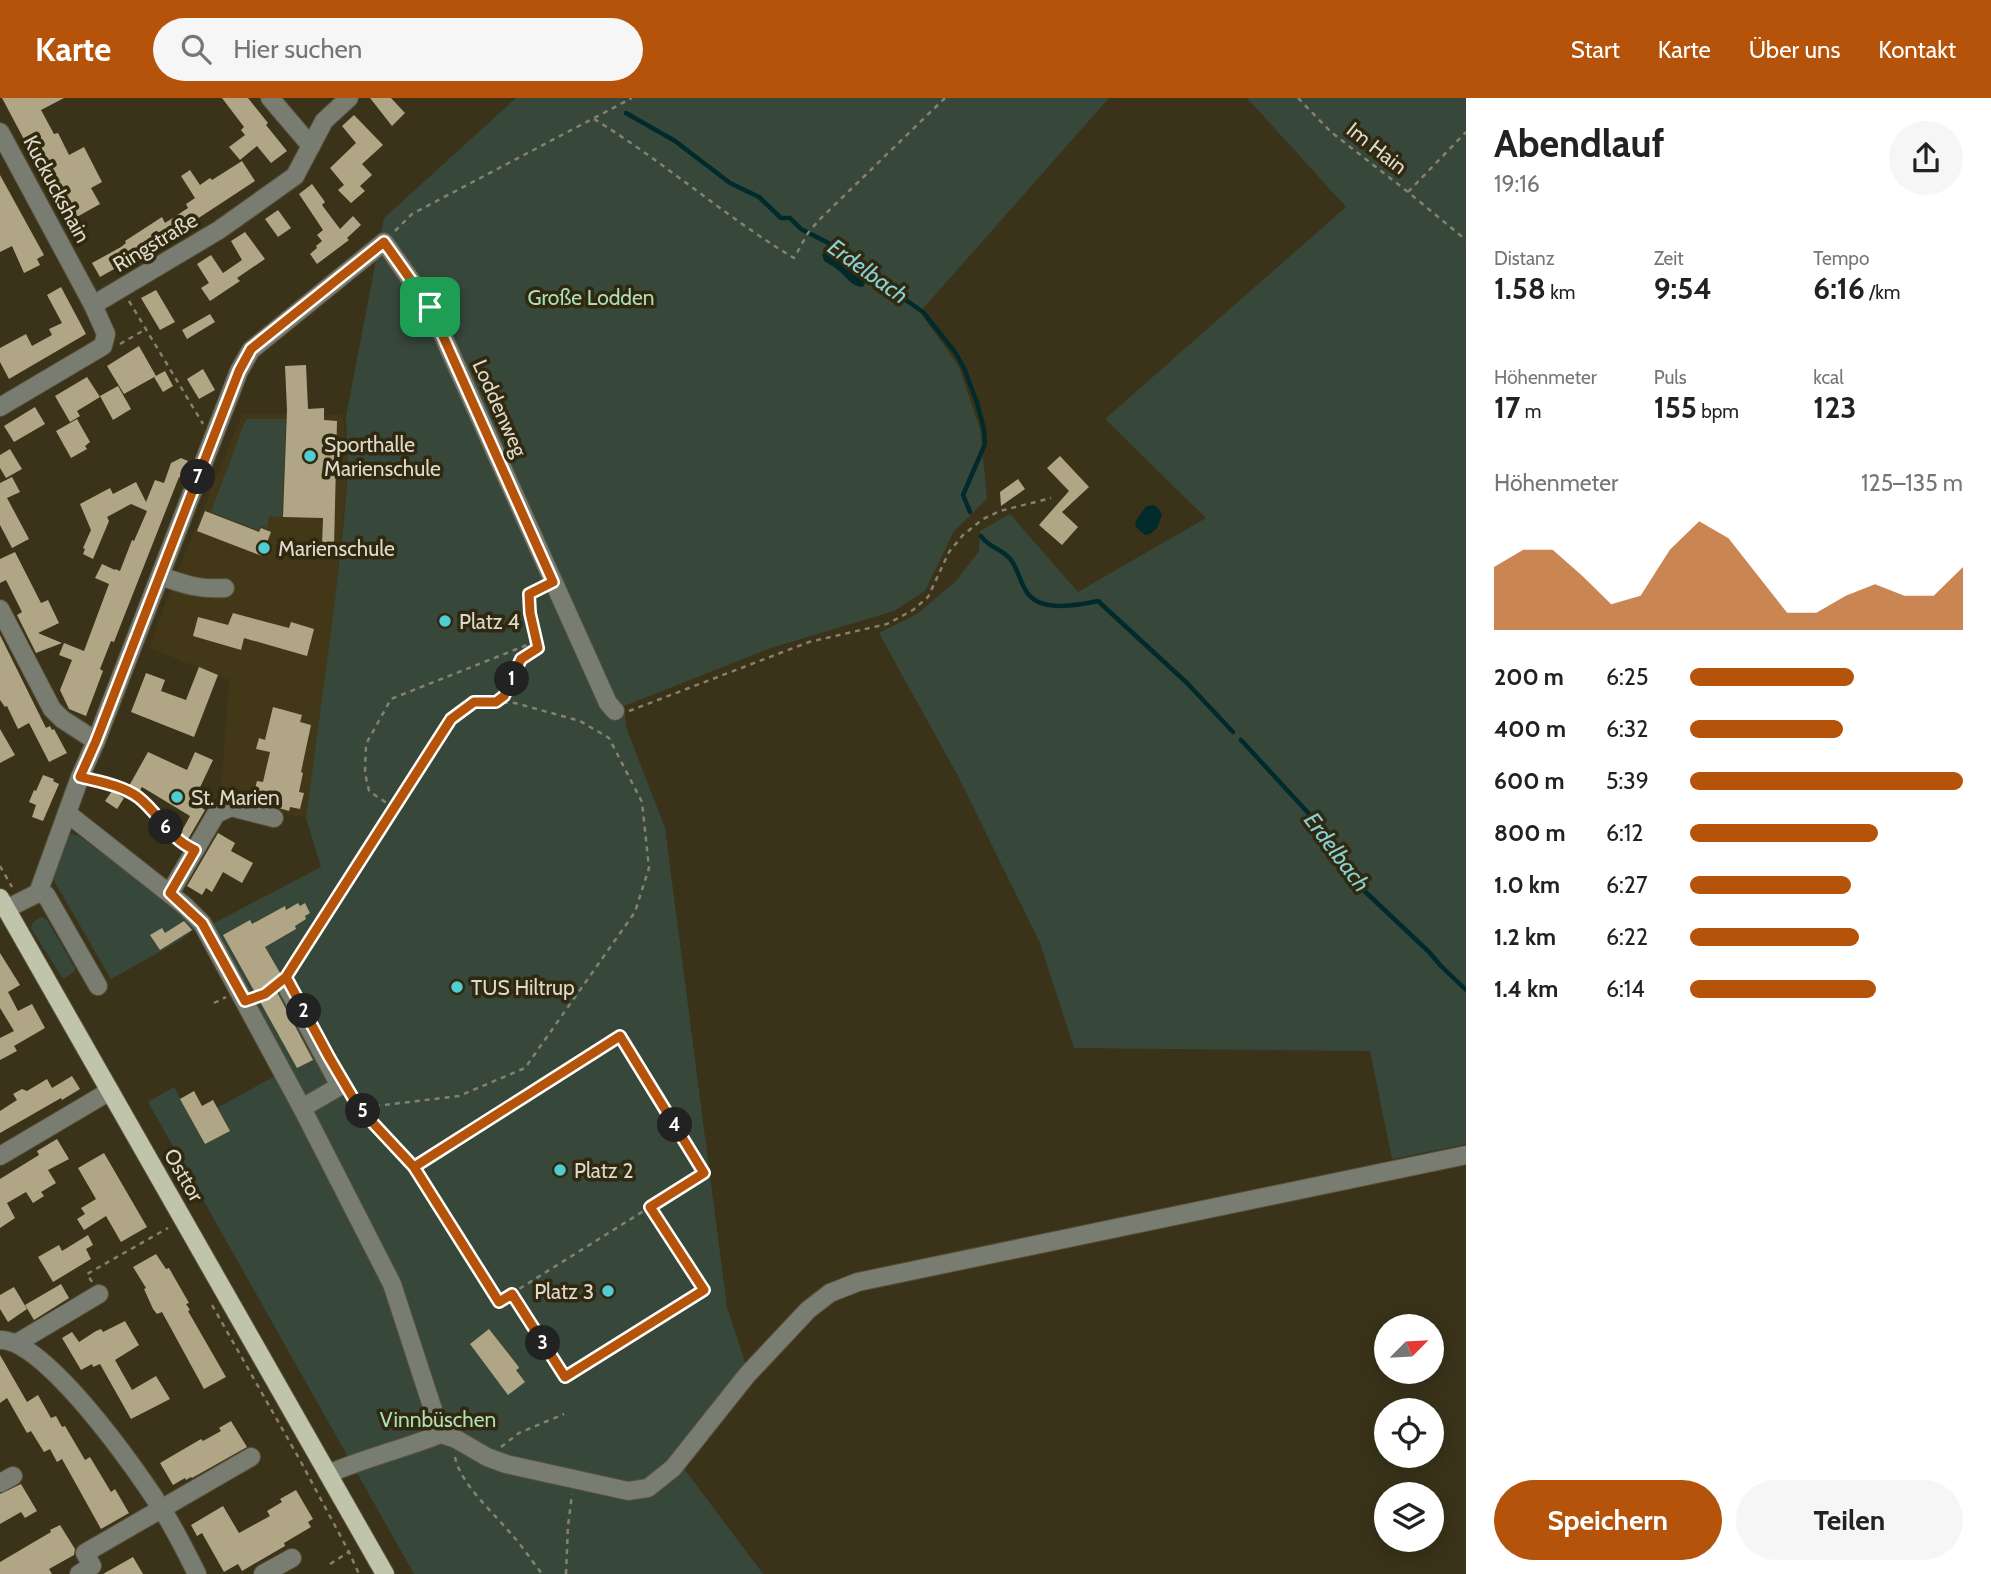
<!DOCTYPE html>
<html lang="de">
<head>
<meta charset="utf-8">
<style>
  :root { --surface:#fff; --page:#f6f6f6; --text:#222; --muted:#767676; --accent:#b45309 }
  body { margin:0; font-family:Cabin,sans-serif; background:var(--page); color:var(--text); height:100vh; display:flex; flex-direction:column; font-size:26px; white-space:nowrap }
  * { box-sizing:border-box; margin:0 }
  p { font-size:23px; color:var(--muted) }
  .icon { flex:none; width:38px; height:38px; fill:none; stroke:currentColor; stroke-width:2; stroke-linecap:round; stroke-linejoin:round }
  .map { position:relative; flex:1; overflow:hidden }
  .sheet { display:flex; flex-direction:column; background:var(--surface); width:525px }
  .sheet>* { flex:none }
  .needle { width:46px; rotate:66deg }
  .controls { position:absolute; left:1374px; top:1216px; display:grid; gap:14px }
  .controls a { display:grid; place-items:center; width:70px; height:70px; border-radius:50%; background:var(--surface); box-shadow:0 4px 18px #0003; font-size:35px }
  .pin { position:absolute; display:grid; place-items:center; width:60px; height:60px; color:#fff; margin:-30px; border-radius:14px; box-shadow:0 4px 10px #0006 }
  .km { position:absolute; width:35px; height:35px; margin:-18px; border-radius:50%; background:#222; color:#fff; font-size:19px; line-height:35px; text-align:center }
  .round { display:grid; place-items:center; flex:none; width:74px; height:74px; border-radius:37px; background:var(--page) }
  .head { display:flex; align-items:center; justify-content:space-between; height:119px; padding:0 28px }
  h1 { font-size:38px; font-weight:700; line-height:52px }
  .stats { display:grid; grid-template-columns:repeat(3,1fr); gap:10px; height:119px; padding:7px 28px }
  .stats div { display:grid; align-content:center }
  .stats b { font-size:30px; font-weight:700 }
  .stats small { font-size:19px; font-weight:400 }
  .stats p { font-size:19px }
  .chart { height:196px; padding:14px 28px }
  .chart p { display:flex; justify-content:space-between }
  .chart svg { width:100%; height:126px; margin-top:7px; fill:var(--accent); opacity:.7 }
  .cta { display:flex; gap:14px; margin-top:auto; padding:14px 28px }
  .cta a { flex:1; height:80px; border-radius:42px; background:var(--accent); color:#fff; font-size:28px; font-weight:700; line-height:80px; text-align:center }
  .cta a+a { background:var(--page); color:var(--text) }
  ul { padding:0 28px; list-style:none; font-size:23px }
  li { display:grid; grid-template-columns:112px 84px 1fr; align-items:center; height:52px }
  li i { height:18px; border-radius:9px; background:var(--accent) }
  header { display:flex; align-items:center; gap:42px; box-sizing:border-box; height:98px; padding:0 35px; background:var(--accent); color:#fff }
  header strong { font-size:33px }
  nav { display:flex; gap:38px; margin-inline-start:auto; font-size:24px }
  .search { width:490px; height:63px; background:var(--page); display:flex; align-items:center; gap:18px; box-sizing:border-box; padding:0 24px; border-radius:38px; color:var(--muted); font-size:26px }
  main { display:flex; flex:1; min-height:0 }
  .map>svg:first-child { display:block }
  .built { fill:#423817 }
  .green { fill:#37483b }
  .water { fill:#002a2c }
  .lines { fill:none; stroke-linecap:round; stroke-linejoin:round }
  .stream { stroke:#002a2c; stroke-width:4.5 }
  .building { fill:#b0a686 }
  .minor-casing { stroke:#58513a; stroke-width:20 }
  .major-casing { stroke:#58513a; stroke-width:20 }
  .path { stroke:#86816c; stroke-width:2.5; stroke-dasharray:5 5; stroke-linecap:butt }
  .minor { stroke:#797c70; stroke-width:18 }
  .major { stroke:#bfc4aa; stroke-width:18 }
  .route-casing { stroke:#fff; stroke-width:14 }
  .route { stroke:#b45309; stroke-width:9 }
  .poi-dot { fill:#51ccd2; stroke:#302910; stroke-width:2.5 }
  .labels { text-anchor:middle; dominant-baseline:central; stroke-width:7; stroke-linejoin:round; paint-order:stroke }
  .street-label { font-size:21px; fill:#dedacb; stroke:#302910 }
  .park-label { font-size:21px; fill:#addfb7; stroke:#302910 }
  .poi-label { font-size:21px; fill:#dedacb; stroke:#302910; text-anchor:start }
  .water-label { font-size:23px; font-style:italic; fill:#85d1d5; stroke:#302910 }
</style>
</head>
<body>
<header>
<strong>Karte</strong>
<div class="search"><svg class="icon" aria-label="search" viewBox="0 0 24 24"><circle cx="10" cy="10" r="6"/><path d="M15 15l6 6"/></svg>Hier suchen</div>
<nav><a>Start</a><a>Karte</a><a>Über uns</a><a>Kontakt</a></nav>
</header>
<main>
<div class="map">
<svg width="1466" height="1476" viewBox="0 0 1466 1476">
  <rect width="100%" height="100%" fill="#3a331a"/>
  <polygon class="built" points="242,316 343,317 348,369 334,511 306,720 220,703 229,582 149,550 174,483"/>
  <g class="green">
    <polygon points="516,0 1109,0 920,214 959,269 980,331 987,401 954,433 925,493 894,513 771,550 624,608 626,629 665,730 727,1209 747,1270 673,1356 763,1476 414,1476 148,1004 174,989 193,1023 277,977 197,834 321,769 306,720 334,511 344,421 348,373 346,319 384,120"/>
    <polygon points="1247,0 1466,0 1466,1046 1392,1061 1370,953 1074,950 1040,845 958,678 879,535 917,516 957,482 979,453 980,433 1010,416 1078,494 1206,420 1105,321 1346,109"/>
    <polygon points="246,321 286,321 282,419 269,418 267,430 262,428 260,433 211,414"/>
    <polygon points="71,736 79,738 184,816 196,830 181,842 111,881 53,781 68,739"/>
    <polygon points="41,819 47,822 75,870 74,874 63,881 31,830 33,824"/>
  </g>
  <g class="water">
    <path d="M840 152 845 156 842 161 863 181 865 185 863 189C851 189 847 179 839 173 835 169 829 166 824 163L822 156 828 153 839 157Z"/>
    <polygon points="1154,407 1159,411 1162,417 1157,430 1150,436 1145,437 1136,429 1135,424 1146,408"/>
  </g>
  <g class="lines">
    <g class="stream">
      <polyline points="626,15 675,43 730,85 759,99 781,120 790,120 801,131 838,150 873,179 923,214 955,254 964,270 977,305 984,331 985,346 963,397 970,414"/>
      <path d="M981 438C989 450 1003 451 1011 462 1019 472 1020 487 1029 497 1043 514 1079 507 1098 503L1187 585 1233 634"/>
      <polyline points="1241,642 1323,731 1356,785 1429,854 1441,868 1466,892"/>
    </g>
  </g>
  <g class="building">
    <polygon points="2,0 64,0 41,12 54,36 58,35 69,57 84,49 102,84 91,90 100,106 68,124"/>
    <polygon points="222,0 248,0 268,25 266,27 287,53 271,65 257,48 240,62 229,49 245,37 241,32 244,29"/>
    <polygon points="370,0 391,0 405,15 392,28"/>
    <polygon points="354,17 383,47 362,66 372,77 360,88 365,93 351,105 338,92 344,87 330,70 356,45 342,28"/>
    <polygon points="242,63 255,83 162,144 100,179 92,165 121,149 126,145 125,143 162,119 165,125 188,110 186,106 195,100 181,78 190,72 200,87 210,80 212,82"/>
    <polygon points="0,77 44,157 37,161 40,167 24,175 12,148 0,154"/>
    <polygon points="312,86 325,104 322,107 340,131 353,118 361,127 347,140 349,142 317,166 310,156 317,150 316,148 322,143 317,137 323,132 299,96"/>
    <polygon points="278,112 291,130 278,139 265,121"/>
    <polygon points="245,134 265,161 237,180 240,183 210,203 201,190 209,185 197,166 211,157 223,175 242,162 231,143"/>
    <polygon points="61,189 86,236 9,281 0,264 0,250 26,236 32,248 52,237 49,231 62,225 47,197"/>
    <polygon points="156,192 175,224 160,232 141,200"/>
    <polygon points="210,216 215,224 187,241 182,232"/>
    <polygon points="139,248 156,278 124,296 107,268"/>
    <polygon points="306,267 308,311 324,310 324,322 337,323 334,450 322,449 323,420 283,419 287,312 285,268"/>
    <polygon points="203,271 215,292 199,301 187,281"/>
    <polygon points="165,273 173,288 163,294 154,279"/>
    <polygon points="87,279 100,299 77,313 80,318 70,324 55,298"/>
    <polygon points="118,288 131,311 113,322 100,298"/>
    <polygon points="35,309 45,326 14,344 4,328"/>
    <polygon points="77,321 90,344 85,348 87,351 71,360 56,333"/>
    <polygon points="10,351 22,371 6,380 0,370 0,357"/>
    <polygon points="1060,358 1089,389 1062,414 1078,429 1062,447 1039,427 1069,393 1047,370"/>
    <polygon points="181,360 188,363 181,380 179,379 114,544 111,543 100,571 103,573 86,618 69,611 60,592 72,562 59,557 64,545 84,553 109,486 95,480 102,466 115,472 115,471 120,473 132,442 134,443 147,413 131,406 107,419 109,423 93,461 83,456 85,451 83,450 91,432 80,406 110,390 113,396 136,384 146,404 155,382 164,385 171,365"/>
    <polygon points="12,379 20,394 7,400 29,441 12,450 0,427 0,385"/>
    <polygon points="1018,381 1025,391 1001,408 1000,394"/>
    <polygon points="205,413 259,434 261,430 271,434 262,458 197,433"/>
    <polygon points="15,454 41,505 48,502 59,525 38,535 62,545 36,555 17,517 22,514 6,482 0,485 0,461"/>
    <polygon points="233,515 289,530 291,524 314,531 307,558 244,540 241,552 193,538 198,519 228,527"/>
    <polygon points="0,537 46,630 50,628 52,632 54,631 67,655 49,664 29,625 18,631 7,608 5,609 0,602"/>
    <polygon points="199,569 218,577 194,639 131,614 146,575 165,582 161,593 186,602"/>
    <polygon points="273,609 302,617 300,624 311,627 301,674 303,675 299,694 304,695 300,711 290,709 289,713 279,710 261,705 262,701 253,699 257,683 263,684 270,654 256,651 259,640 265,642"/>
    <polygon points="0,631 15,657 0,665"/>
    <polygon points="148,654 187,672 195,654 213,662 193,704 205,712 187,743 179,738 190,718 142,689 139,694 129,688"/>
    <polygon points="43,677 54,681 53,683 59,686 43,723 32,719 36,707 29,704 34,692 36,693"/>
    <polygon points="112,693 124,700 117,711 105,703"/>
    <polygon points="218,735 235,745 231,753 253,765 242,785 223,774 212,794 206,790 202,797 187,788"/>
    <polygon points="298,805 300,808 305,805 310,815 305,818 306,821 295,828 296,831 265,849 283,880 279,882 277,890 278,896 313,962 297,970 223,837 250,822 252,826 285,808 286,812"/>
    <polygon points="184,823 192,832 160,852 150,837 162,830 165,835"/>
    <polygon points="0,855 20,887 8,894 18,913 32,906 45,930 14,948 17,953 0,962 0,940 14,933 0,910"/>
    <polygon points="72,978 80,991 62,1002 61,1000 0,1035 0,1013 17,1002 13,996 22,991 27,993 47,981 52,990"/>
    <polygon points="194,993 202,1008 213,1002 230,1033 205,1046 180,1001"/>
    <polygon points="57,1041 69,1061 48,1072 56,1085 41,1094 44,1098 33,1105 26,1094 7,1105 15,1120 0,1130 0,1081 39,1057 37,1053"/>
    <polygon points="104,1055 147,1129 121,1144 106,1118 84,1132 77,1121 85,1116 81,1110 96,1101 78,1070"/>
    <polygon points="88,1137 93,1147 86,1151 91,1161 53,1184 38,1159 59,1147 62,1153"/>
    <polygon points="156,1156 166,1171 169,1170 189,1205 186,1206 190,1212 188,1213 226,1279 204,1291 162,1214 157,1216 153,1211 144,1191 146,1190 133,1169"/>
    <polygon points="61,1186 69,1200 34,1222 25,1207"/>
    <polygon points="14,1189 27,1211 8,1224 0,1211 0,1197"/>
    <polygon points="125,1223 139,1247 115,1262 132,1292 156,1278 170,1301 131,1321 100,1266 93,1269 92,1266 81,1272 62,1240 72,1234 79,1244 96,1233 101,1231 103,1234"/>
    <polygon points="489,1231 518,1268 519,1270 516,1272 525,1284 508,1297 470,1246"/>
    <polygon points="0,1257 27,1304 38,1297 51,1320 56,1318 62,1329 65,1328 85,1362 90,1359 111,1394 115,1391 129,1415 101,1431 62,1361 57,1364 50,1351 44,1354 31,1333 27,1335 7,1300 0,1305"/>
    <polygon points="231,1323 247,1349 192,1380 191,1379 186,1382 185,1380 173,1387 160,1365 201,1341 203,1343 221,1333 219,1330"/>
    <polygon points="21,1386 37,1413 25,1420 21,1414 0,1426 0,1396"/>
    <polygon points="296,1392 313,1421 308,1424 311,1429 284,1445 285,1448 242,1473 238,1466 224,1474 202,1435 197,1438 191,1427 223,1408 239,1435 270,1418 267,1413 282,1404 280,1401"/>
    <polygon points="60,1427 75,1451 74,1457 49,1471 52,1476 0,1476 0,1464 51,1434 50,1432"/>
    <polygon points="133,1459 143,1476 103,1476"/>
  </g>
  <g class="lines">
    <defs>
      <g id="minor">
        <polyline points="270,0 311,48"/>
        <polyline points="0,34 93,207 106,236 103,248 0,309"/>
        <polyline points="93,207 219,132 295,78 324,23 349,0"/>
        <path d="M160 478C184 486 199 492 225 490"/>
        <polyline points="0,511 52,611 62,621 96,643"/>
        <polyline points="67,715 185,808 202,825 302,1010 392,1186 441,1336"/>
        <polyline points="38,795 46,797 98,888"/>
        <polyline points="170,795 216,716 231,709 274,720"/>
        <polyline points="6,811 38,795 80,679 96,643 239,273 251,252 384,144 430,209 608,605 615,613"/>
        <polyline points="288,891 340,988 302,1010"/>
        <polyline points="0,1058 110,993"/>
        <path d="M0 1242C44 1240 137 1372 161 1410 175 1431 186 1454 197 1476"/>
        <polyline points="17,1245 99,1196"/>
        <path d="M328 1376C365 1360 403 1351 441 1336L456 1341 487 1359 506 1366 628 1393 648 1390 673 1370 747 1277 808 1212 830 1195 858 1184 1466 1057"/>
        <polyline points="0,1385 13,1378"/>
        <polyline points="79,1476 92,1468 85,1455 251,1359"/>
        <polyline points="263,1476 292,1460"/>
      </g>
      <polyline id="major" points="0,800 385,1476"/>
    </defs>
    <use href="#minor" class="minor-casing"/>
    <use href="#major" class="major-casing"/>
    <g class="path">
      <polyline points="1298,0 1331,34 1408,94 1466,142"/>
      <path d="M594 21C663 63 724 118 794 160L808 135 819 122 945 0"/>
      <polyline points="1408,94 1466,34"/>
      <polyline points="395,133 412,116 632,0"/>
      <polyline points="129,203 203,326"/>
      <polyline points="120,246 146,231"/>
      <polyline points="496,604 504,598 521,561 538,550 537,543"/>
      <polyline points="629,613 809,544 887,526 913,512 928,499 949,454 963,437 983,421 1000,413 1051,400"/>
      <polyline points="94,682 117,688 140,700 182,746"/>
      <polyline points="394,710 369,693 365,675 366,646 391,601 537,543 530,515 529,496 541,490"/>
      <polyline points="0,768 12,789"/>
      <polyline points="288,876 451,621 474,604 515,605 580,623 609,640 642,704 649,770 635,814 525,970 459,998 359,1010 351,996"/>
      <polyline points="258,899 273,890"/>
      <polyline points="214,905 226,899"/>
      <polyline points="359,1010 414,1069 499,1204 511,1196 564,1279 704,1192 650,1109 704,1075 620,938 414,1069"/>
      <polyline points="92,1184 87,1176 168,1130"/>
      <polyline points="511,1196 650,1109"/>
      <polyline points="212,1207 301,1364 349,1454 359,1476"/>
      <polyline points="501,1349 519,1335 564,1316"/>
      <path d="M455 1359C460 1386 495 1416 512 1437 523 1449 532 1463 542 1476"/>
      <polyline points="330,1466 349,1454"/>
      <polyline points="566,1476 568,1428 572,1396"/>
    </g>
    <use href="#minor" class="minor"/>
    <use href="#major" class="major"/>
  </g>
  <g class="lines">
    <defs>
      <path id="route" d="M430 209 553 484 529 496 530 515 538 550 521 561 504 598 496 604H474L451 621 286 879 329 959 359 1010 414 1069 499 1204 512 1196 565 1279 704 1192 650 1109 704 1075 620 938 414 1069 359 1010 329 959 286 879 265 896 245 903 202 825 170 795 195 752C168 740 160 716 138 699 121 687 100 684 80 679L96 643 239 273 251 251 384 144 430 209"/>
    </defs>
    <use href="#route" class="route-casing"/>
    <use href="#route" class="route"/>
  </g>
  <g class="poi-dot">
    <circle cx="310" cy="358" r="7"/>
    <circle cx="264" cy="450" r="7"/>
    <circle cx="445" cy="523" r="7"/>
    <circle cx="177" cy="699" r="7"/>
    <circle cx="457" cy="889" r="7"/>
    <circle cx="560" cy="1072" r="7"/>
    <circle cx="608" cy="1193" r="7"/>
  </g>
  <g class="labels">
    <g class="street-label">
      <text transform="translate(1377 50) rotate(38)">Im Hain</text>
      <text transform="translate(57 91) rotate(62)">Kuckuckshain</text>
      <text transform="translate(155 144) rotate(-31)">Ringstraße</text>
      <text transform="translate(500 310) rotate(66)">Loddenweg</text>
      <text transform="translate(184 1077) rotate(60)">Osttor</text>
    </g>
    <g class="park-label">
      <text x="591" y="199">Große Lodden</text>
      <text x="438" y="1321">Vinnbüschen</text>
    </g>
    <g class="poi-label">
      <text x="324" y="346">Sporthalle<tspan x="324" dy="24">Marienschule</tspan></text>
      <text x="278" y="450">Marienschule</text>
      <text x="459" y="523">Platz 4</text>
      <text x="191" y="699">St. Marien</text>
      <text x="471" y="889">TUS Hiltrup</text>
      <text x="574" y="1072">Platz 2</text>
      <text x="594" y="1193" text-anchor="end">Platz 3</text>
    </g>
    <g class="water-label">
      <text transform="translate(868 173) rotate(36)">Erdelbach</text>
      <text transform="translate(1337 754) rotate(53)">Erdelbach</text>
    </g>
  </g>
</svg>
<div class="controls">
<a><svg class="needle" viewBox="-14 -14 28 28"><path d="M0-13l5 13h-10z" fill="#e53935"/><path d="M0 13l5-13h-10z" fill="#767676"/></svg></a>
<a><svg class="icon" aria-label="locate" viewBox="0 0 24 24"><circle cx="12" cy="12" r="6"/><path d="M12 2v4M12 18v4M2 12h4M18 12h4"/></svg></a>
<a><svg class="icon" aria-label="layers" viewBox="0 0 24 24"><path d="M12 4l9 5-9 5-9-5zM3 14l9 5 9-5"/></svg></a>
</div>
<div class="pin" style="left:430px;top:209px;background:#1e9e55"><svg class="icon" aria-label="arrive" viewBox="0 0 24 24"><path d="M6 21V4h12l-3 4 3 4H6"/></svg></div>
<b class="km" style="left:512px;top:581px">1</b>
<b class="km" style="left:304px;top:913px">2</b>
<b class="km" style="left:543px;top:1245px">3</b>
<b class="km" style="left:675px;top:1027px">4</b>
<b class="km" style="left:363px;top:1013px">5</b>
<b class="km" style="left:166px;top:729px">6</b>
<b class="km" style="left:198px;top:379px">7</b>
</div>
<section class="sheet">
<div class="head"><div><h1>Abendlauf</h1><p>19:16</p></div><a class="round"><svg class="icon" aria-label="share" viewBox="0 0 24 24"><path d="M12 15V3M7 8l5-5 5 5M5 13v7h14v-7"/></svg></a></div>
<div class="stats">
<div><p>Distanz</p><b>1.58<small> km</small></b></div>
<div><p>Zeit</p><b>9:54</b></div>
<div><p>Tempo</p><b>6:16<small> /km</small></b></div>
</div>
<div class="stats">
<div><p>Höhenmeter</p><b>17<small> m</small></b></div>
<div><p>Puls</p><b>155<small> bpm</small></b></div>
<div><p>kcal</p><b>123</b></div>
</div>
<div class="chart"><p><span>Höhenmeter</span>125–135 m</p>
<svg viewBox="0 0 160 44" preserveAspectRatio="none"><path d="M0 44V22L10 16L20 16L30 25L40 35L50 32L60 16L70 6L80 12L90 25L100 38L110 38L120 32L130 28L140 32L150 32L160 22V44z"/></svg>
</div>
<ul>
<li><b>200 m</b>6:25<i style="width:60%"></i></li>
<li><b>400 m</b>6:32<i style="width:56%"></i></li>
<li><b>600 m</b>5:39<i style="width:100%"></i></li>
<li><b>800 m</b>6:12<i style="width:69%"></i></li>
<li><b>1.0 km</b>6:27<i style="width:59%"></i></li>
<li><b>1.2 km</b>6:22<i style="width:62%"></i></li>
<li><b>1.4 km</b>6:14<i style="width:68%"></i></li>
</ul>
<div class="cta"><a>Speichern</a><a>Teilen</a></div>
</section>
</main>
</body>
</html>
